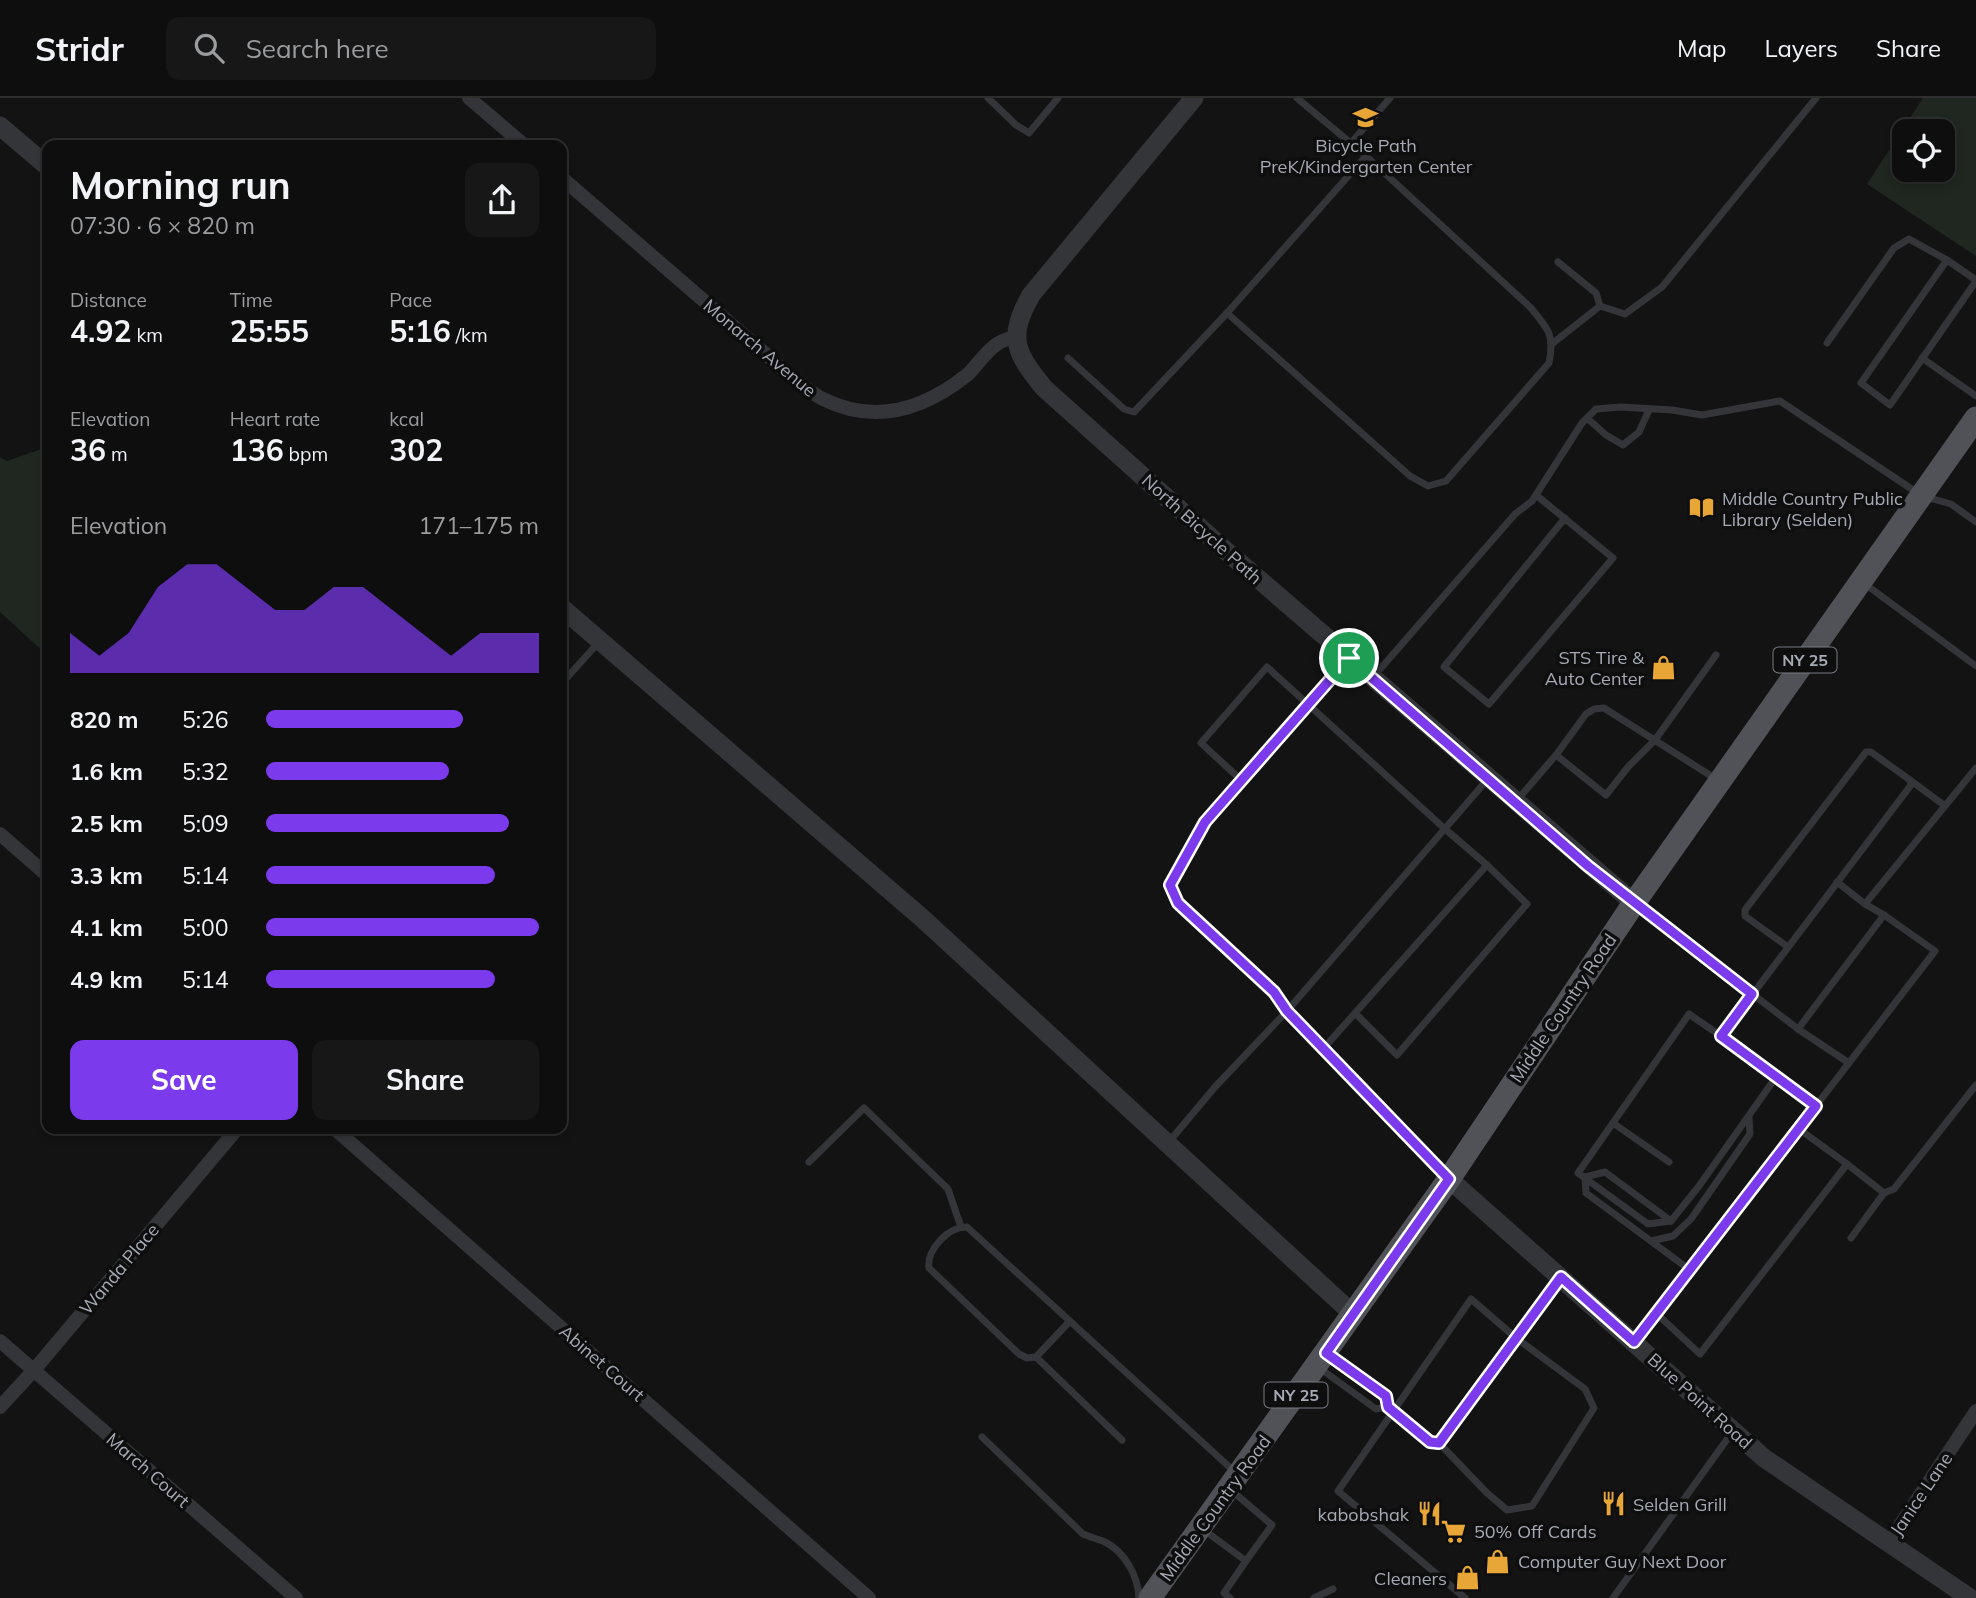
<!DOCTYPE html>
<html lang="en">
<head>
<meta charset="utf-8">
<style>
  :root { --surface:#0e0e0f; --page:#171718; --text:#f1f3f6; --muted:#9b9c9e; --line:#2e2e2f; --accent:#7c3aed }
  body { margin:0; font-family:Mulish,sans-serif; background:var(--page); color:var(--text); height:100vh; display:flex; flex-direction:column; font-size:26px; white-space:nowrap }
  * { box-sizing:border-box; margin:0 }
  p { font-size:23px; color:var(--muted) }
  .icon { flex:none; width:38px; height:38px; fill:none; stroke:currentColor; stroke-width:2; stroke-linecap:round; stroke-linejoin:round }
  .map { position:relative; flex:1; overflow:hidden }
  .side { position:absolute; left:42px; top:42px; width:525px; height:994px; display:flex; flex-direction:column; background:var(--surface); border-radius:14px; box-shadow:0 4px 10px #0003,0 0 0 2px var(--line) }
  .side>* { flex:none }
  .tools { position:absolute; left:1892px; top:21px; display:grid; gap:14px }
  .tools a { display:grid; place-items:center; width:63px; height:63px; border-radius:14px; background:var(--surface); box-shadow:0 4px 10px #0003,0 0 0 2px var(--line); font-size:35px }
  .pin { position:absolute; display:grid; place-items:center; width:60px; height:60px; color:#fff; margin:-30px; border:4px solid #fff; border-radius:50%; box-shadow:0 2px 7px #0007 }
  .round { display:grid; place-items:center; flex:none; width:74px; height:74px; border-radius:14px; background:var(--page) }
  .overview { display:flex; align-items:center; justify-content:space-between; height:119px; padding:0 28px }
  h1 { font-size:38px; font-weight:700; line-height:52px }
  .metrics { display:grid; grid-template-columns:repeat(3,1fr); gap:10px; height:119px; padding:7px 28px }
  .metrics div { display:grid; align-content:center }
  .metrics b { font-size:30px; font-weight:700 }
  .metrics small { font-size:19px; font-weight:400 }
  .metrics p { font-size:19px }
  .chart { height:196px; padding:14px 28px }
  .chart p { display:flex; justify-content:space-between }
  .chart svg { width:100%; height:126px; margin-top:7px; fill:var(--accent); opacity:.7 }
  .action { display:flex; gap:14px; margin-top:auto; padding:14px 28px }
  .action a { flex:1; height:80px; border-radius:14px; background:var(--accent); color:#fff; font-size:28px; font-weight:700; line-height:80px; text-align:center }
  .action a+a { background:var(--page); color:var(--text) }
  ul { padding:0 28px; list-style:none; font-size:23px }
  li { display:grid; grid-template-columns:112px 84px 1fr; align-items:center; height:52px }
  li i { height:18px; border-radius:9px; background:var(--accent) }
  header { display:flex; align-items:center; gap:42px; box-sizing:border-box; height:98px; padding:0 35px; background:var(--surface); border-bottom:2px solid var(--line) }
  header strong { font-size:33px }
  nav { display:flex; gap:38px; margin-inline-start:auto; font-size:24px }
  .search { width:490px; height:63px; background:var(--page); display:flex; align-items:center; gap:18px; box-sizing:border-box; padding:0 24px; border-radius:14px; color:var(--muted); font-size:26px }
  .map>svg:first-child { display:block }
  .green { fill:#1f2720; fill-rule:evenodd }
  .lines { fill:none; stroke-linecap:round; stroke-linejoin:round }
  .service { stroke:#343539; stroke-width:7 }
  .minor { stroke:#343539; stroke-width:14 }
  .tertiary { stroke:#343539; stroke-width:19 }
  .primary { stroke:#505258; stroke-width:23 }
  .route-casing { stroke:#fff; stroke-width:14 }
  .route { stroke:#7c3aed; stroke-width:9 }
  .labels { text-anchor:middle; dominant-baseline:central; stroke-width:7; stroke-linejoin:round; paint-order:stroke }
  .shield { fill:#0e0e0f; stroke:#787b82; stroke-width:2 }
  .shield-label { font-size:16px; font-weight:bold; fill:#a5aab4 }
  .poi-label { font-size:18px; fill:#a5aab4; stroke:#0e0e0f; text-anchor:start }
  .street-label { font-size:18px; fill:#a5aab4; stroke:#0e0e0f }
</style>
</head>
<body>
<header>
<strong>Stridr</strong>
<div class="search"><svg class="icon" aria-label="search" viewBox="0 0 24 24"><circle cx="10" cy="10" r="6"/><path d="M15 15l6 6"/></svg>Search here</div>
<nav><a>Map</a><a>Layers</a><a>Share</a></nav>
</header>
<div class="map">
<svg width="1976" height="1500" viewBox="0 0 1976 1500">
  <rect width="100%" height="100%" fill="#131314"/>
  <g class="green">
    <path d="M1923 0H1976V158L1867 86ZM1904 33H1942V72H1904Z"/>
    <polygon points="47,349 47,557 0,514 0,359 7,363"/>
  </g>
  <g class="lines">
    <g class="service">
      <polyline points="988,0 1016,27 1029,35 1058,0"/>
      <polyline points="1351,45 1390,0"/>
      <polyline points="1558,164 1596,195 1600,208"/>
      <polyline points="1976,182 1947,162 1861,285 1890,307 1976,183"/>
      <path d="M1227 215 1410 378 1428 388 1446 383 1549 265C1555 236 1548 231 1530 209L1366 58"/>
      <polyline points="1553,245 1600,208 1625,216 1662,189 1816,0"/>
      <polyline points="1827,245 1894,150 1909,141 1947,162"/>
      <polyline points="1068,260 1124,311 1134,314 1227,215 1366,58 1297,0"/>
      <polyline points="1922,260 1976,298"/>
      <polyline points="1587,320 1606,337 1623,347 1639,334 1649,312"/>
      <polyline points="1536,397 1613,460 1489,606 1444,569 1565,420"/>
      <polyline points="1865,486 1976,568"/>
      <polyline points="1348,560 1205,724 1170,787 1178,805 1274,894 1287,913 1487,682"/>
      <polyline points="1375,577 1515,416 1532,403 1582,325 1596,311 1621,309 1672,312 1702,317 1780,303 1922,398 1951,406 1976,424"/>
      <polyline points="562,585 599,544"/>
      <polyline points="1556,657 1606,697 1628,669 1655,642 1716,557"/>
      <polyline points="1241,682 1201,645 1267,569 1445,731 1487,767"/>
      <polyline points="1910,682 1945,708"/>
      <polyline points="1518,701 1556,657 1586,616 1594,611 1604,610 1716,681"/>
      <polyline points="1837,784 1865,806 1884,817"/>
      <polyline points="1865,806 1976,670"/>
      <polyline points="1638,808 1798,931 1849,965"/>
      <polyline points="1721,938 1816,1008"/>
      <polyline points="1323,951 1487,767 1527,806 1397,957 1355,915"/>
      <polyline points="1776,979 1699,1088 1671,1123 1648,1126 1578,1075 1689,916 1721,938 1911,687 1910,682 1871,654 1866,654 1745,812 1745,818 1788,849"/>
      <polyline points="1613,1025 1669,1064"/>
      <polyline points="1168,1045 1215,989 1287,913 1447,1079"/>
      <polyline points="809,1064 864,1010 948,1091 961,1129"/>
      <polyline points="1847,1066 1884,1095 1894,1091 1976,987"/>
      <polyline points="1585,1079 1586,1095 1690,1172"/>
      <polyline points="1585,1079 1605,1074 1671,1123"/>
      <polyline points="1851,1140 1884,1095"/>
      <polyline points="1651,1143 1673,1138 1691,1121 1750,1036 1749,1020"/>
      <polyline points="1657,1216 1700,1256 1847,1066 1799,1031"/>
      <path d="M1070 1223 1036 1259 1027 1260 1019 1256 929 1170C926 1152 949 1128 967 1129L1236 1375"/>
      <polyline points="1636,1242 1935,853 1884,817 1798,931"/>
      <polyline points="1328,1256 1386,1298 1388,1309 1430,1344 1439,1345 1560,1180"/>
      <polyline points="1036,1259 1122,1342"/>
      <polyline points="1318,1269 1376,1311 1388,1309"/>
      <path d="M982 1339 1083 1436C1090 1439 1098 1441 1105 1444 1125 1454 1138 1478 1139 1500"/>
      <polyline points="1439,1345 1487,1395 1507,1412 1532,1408 1594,1310 1585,1291 1516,1240 1471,1201 1338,1393 1465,1500"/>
      <polyline points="1204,1432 1246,1463 1272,1427 1231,1392"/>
      <polyline points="1230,1500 1224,1495 1246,1463"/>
      <polyline points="1314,1500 1333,1491"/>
      <polyline points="1613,1500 1733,1333"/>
    </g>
    <g class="minor">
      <polyline points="469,0 524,47"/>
      <path d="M562 80 792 279C802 286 812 296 823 301 875 327 923 312 967 277 977 268 985 254 997 246 1002 242 1011 240 1017 238"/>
      <polyline points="0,736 47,777"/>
      <polyline points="335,1031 869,1500"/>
      <polyline points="0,1243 296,1500"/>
      <polyline points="0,1309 34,1272 237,1031"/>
      <polyline points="1889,1444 1976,1313"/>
    </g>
    <g class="tertiary">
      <path d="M1194 0 1031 197C1007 240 1015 254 1044 290L1225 452 1634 805"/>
      <polyline points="0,28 47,68"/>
      <polyline points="562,510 922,820 1353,1216"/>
      <polyline points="1449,1081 1764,1360 1970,1500"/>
    </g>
    <polyline class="primary" points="1150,1500 1449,1081 1634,805 1976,320"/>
  </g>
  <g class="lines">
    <defs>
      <polygon id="route" points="1349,560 1588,768 1752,896 1721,938 1816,1008 1634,1244 1561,1179 1439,1345 1430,1344 1388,1309 1386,1298 1326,1255 1449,1081 1287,913 1274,894 1178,805 1170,787 1205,724"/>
    </defs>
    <use href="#route" class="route-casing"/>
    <use href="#route" class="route"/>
  </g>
  <defs>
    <symbol id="school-bare" viewBox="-9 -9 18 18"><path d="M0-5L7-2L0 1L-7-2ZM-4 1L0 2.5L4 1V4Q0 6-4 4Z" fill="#e8a637" stroke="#0e0e0f" stroke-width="2.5" paint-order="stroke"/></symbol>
    <symbol id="library-bare" viewBox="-9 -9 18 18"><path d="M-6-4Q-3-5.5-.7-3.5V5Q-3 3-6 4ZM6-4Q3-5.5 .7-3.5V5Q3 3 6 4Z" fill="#e8a637" stroke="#0e0e0f" stroke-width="2.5" paint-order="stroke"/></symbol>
    <symbol id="shop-bare" viewBox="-9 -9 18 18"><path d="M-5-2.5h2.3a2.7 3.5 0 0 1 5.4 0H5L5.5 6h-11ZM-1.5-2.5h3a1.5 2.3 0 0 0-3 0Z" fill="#e8a637" stroke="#0e0e0f" stroke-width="2.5" paint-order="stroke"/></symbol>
    <symbol id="restaurant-bare" viewBox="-9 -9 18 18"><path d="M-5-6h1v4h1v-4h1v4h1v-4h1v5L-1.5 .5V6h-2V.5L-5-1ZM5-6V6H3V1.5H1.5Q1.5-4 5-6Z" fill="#e8a637" stroke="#0e0e0f" stroke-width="2.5" paint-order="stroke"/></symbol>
    <symbol id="supermarket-bare" viewBox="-9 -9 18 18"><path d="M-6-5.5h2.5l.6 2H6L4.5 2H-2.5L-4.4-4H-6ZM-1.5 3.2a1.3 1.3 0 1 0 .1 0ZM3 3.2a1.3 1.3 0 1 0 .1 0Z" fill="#e8a637" stroke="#0e0e0f" stroke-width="2.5" paint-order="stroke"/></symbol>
  </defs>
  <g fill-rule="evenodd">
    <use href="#school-bare" x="1348" y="2" width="35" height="35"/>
    <use href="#library-bare" x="1684" y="392" width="35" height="35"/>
    <use href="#shop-bare" x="1646" y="552" width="35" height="35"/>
    <use href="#restaurant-bare" x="1596" y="1388" width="35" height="35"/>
    <use href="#restaurant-bare" x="1412" y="1398" width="35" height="35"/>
    <use href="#supermarket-bare" x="1436" y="1416" width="35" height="35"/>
    <use href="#shop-bare" x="1480" y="1446" width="35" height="35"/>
    <use href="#shop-bare" x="1450" y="1462" width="35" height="35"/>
  </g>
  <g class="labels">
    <g class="shield">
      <rect x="1773.5" y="549.5" width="63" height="25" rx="5"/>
      <rect x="1264.5" y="1284.5" width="63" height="25" rx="5"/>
    </g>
    <g class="shield-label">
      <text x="1805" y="562">NY 25</text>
      <text x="1296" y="1297">NY 25</text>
    </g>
    <g class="poi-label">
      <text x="1366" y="47" text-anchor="middle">Bicycle Path<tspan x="1366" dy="21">PreK/Kindergarten Center</tspan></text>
      <text x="1722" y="400">Middle Country Public<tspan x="1722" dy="21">Library (Selden)</tspan></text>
      <text x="1644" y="559" text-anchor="end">STS Tire &amp;<tspan x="1644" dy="21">Auto Center</tspan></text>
      <text x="1633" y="1406">Selden Grill</text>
      <text x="1409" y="1416" text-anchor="end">kabobshak</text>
      <text x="1474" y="1433">50% Off Cards</text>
      <text x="1518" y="1463">Computer Guy Next Door</text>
      <text x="1447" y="1480" text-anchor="end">Cleaners</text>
    </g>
    <g class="street-label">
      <text transform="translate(760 250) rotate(40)">Monarch Avenue</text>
      <text transform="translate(1202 431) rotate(42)">North Bicycle Path</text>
      <text transform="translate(1563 910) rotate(-56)">Middle Country Road</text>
      <text transform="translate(119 1171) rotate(-50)">Wanda Place</text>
      <text transform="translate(602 1265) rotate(41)">Abinet Court</text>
      <text transform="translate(1700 1303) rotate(42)">Blue Point Road</text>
      <text transform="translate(148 1372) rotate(41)">March Court</text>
      <text transform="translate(1921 1396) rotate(-56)">Janice Lane</text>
      <text transform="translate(1215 1410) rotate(-54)">Middle Country Road</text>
    </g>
  </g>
</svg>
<div class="tools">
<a><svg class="icon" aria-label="locate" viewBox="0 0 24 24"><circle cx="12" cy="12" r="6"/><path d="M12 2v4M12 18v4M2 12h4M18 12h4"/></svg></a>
</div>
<div class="pin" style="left:1349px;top:560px;background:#1e9e55"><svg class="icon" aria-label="arrive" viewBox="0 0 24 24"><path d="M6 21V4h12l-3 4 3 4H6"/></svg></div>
<section class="side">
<div class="overview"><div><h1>Morning run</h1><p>07:30 · 6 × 820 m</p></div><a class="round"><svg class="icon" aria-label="share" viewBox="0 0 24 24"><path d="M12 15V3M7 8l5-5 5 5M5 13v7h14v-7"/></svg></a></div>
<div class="metrics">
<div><p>Distance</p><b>4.92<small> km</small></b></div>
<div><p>Time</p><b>25:55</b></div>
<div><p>Pace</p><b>5:16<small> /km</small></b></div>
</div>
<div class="metrics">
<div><p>Elevation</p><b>36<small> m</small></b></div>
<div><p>Heart rate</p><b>136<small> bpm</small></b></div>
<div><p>kcal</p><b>302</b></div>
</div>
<div class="chart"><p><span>Elevation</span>171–175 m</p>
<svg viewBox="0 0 160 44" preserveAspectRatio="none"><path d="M0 44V30L10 38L20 30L30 14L40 6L50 6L60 14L70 22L80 22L90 14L100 14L110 22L120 30L130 38L140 30L150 30L160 30V44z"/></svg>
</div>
<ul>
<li><b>820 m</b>5:26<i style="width:72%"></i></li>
<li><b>1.6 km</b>5:32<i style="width:67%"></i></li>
<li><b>2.5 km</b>5:09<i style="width:89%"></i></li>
<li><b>3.3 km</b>5:14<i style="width:84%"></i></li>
<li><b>4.1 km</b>5:00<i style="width:100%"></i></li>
<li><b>4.9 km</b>5:14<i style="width:84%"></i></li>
</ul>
<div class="action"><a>Save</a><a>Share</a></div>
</section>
</div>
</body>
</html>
